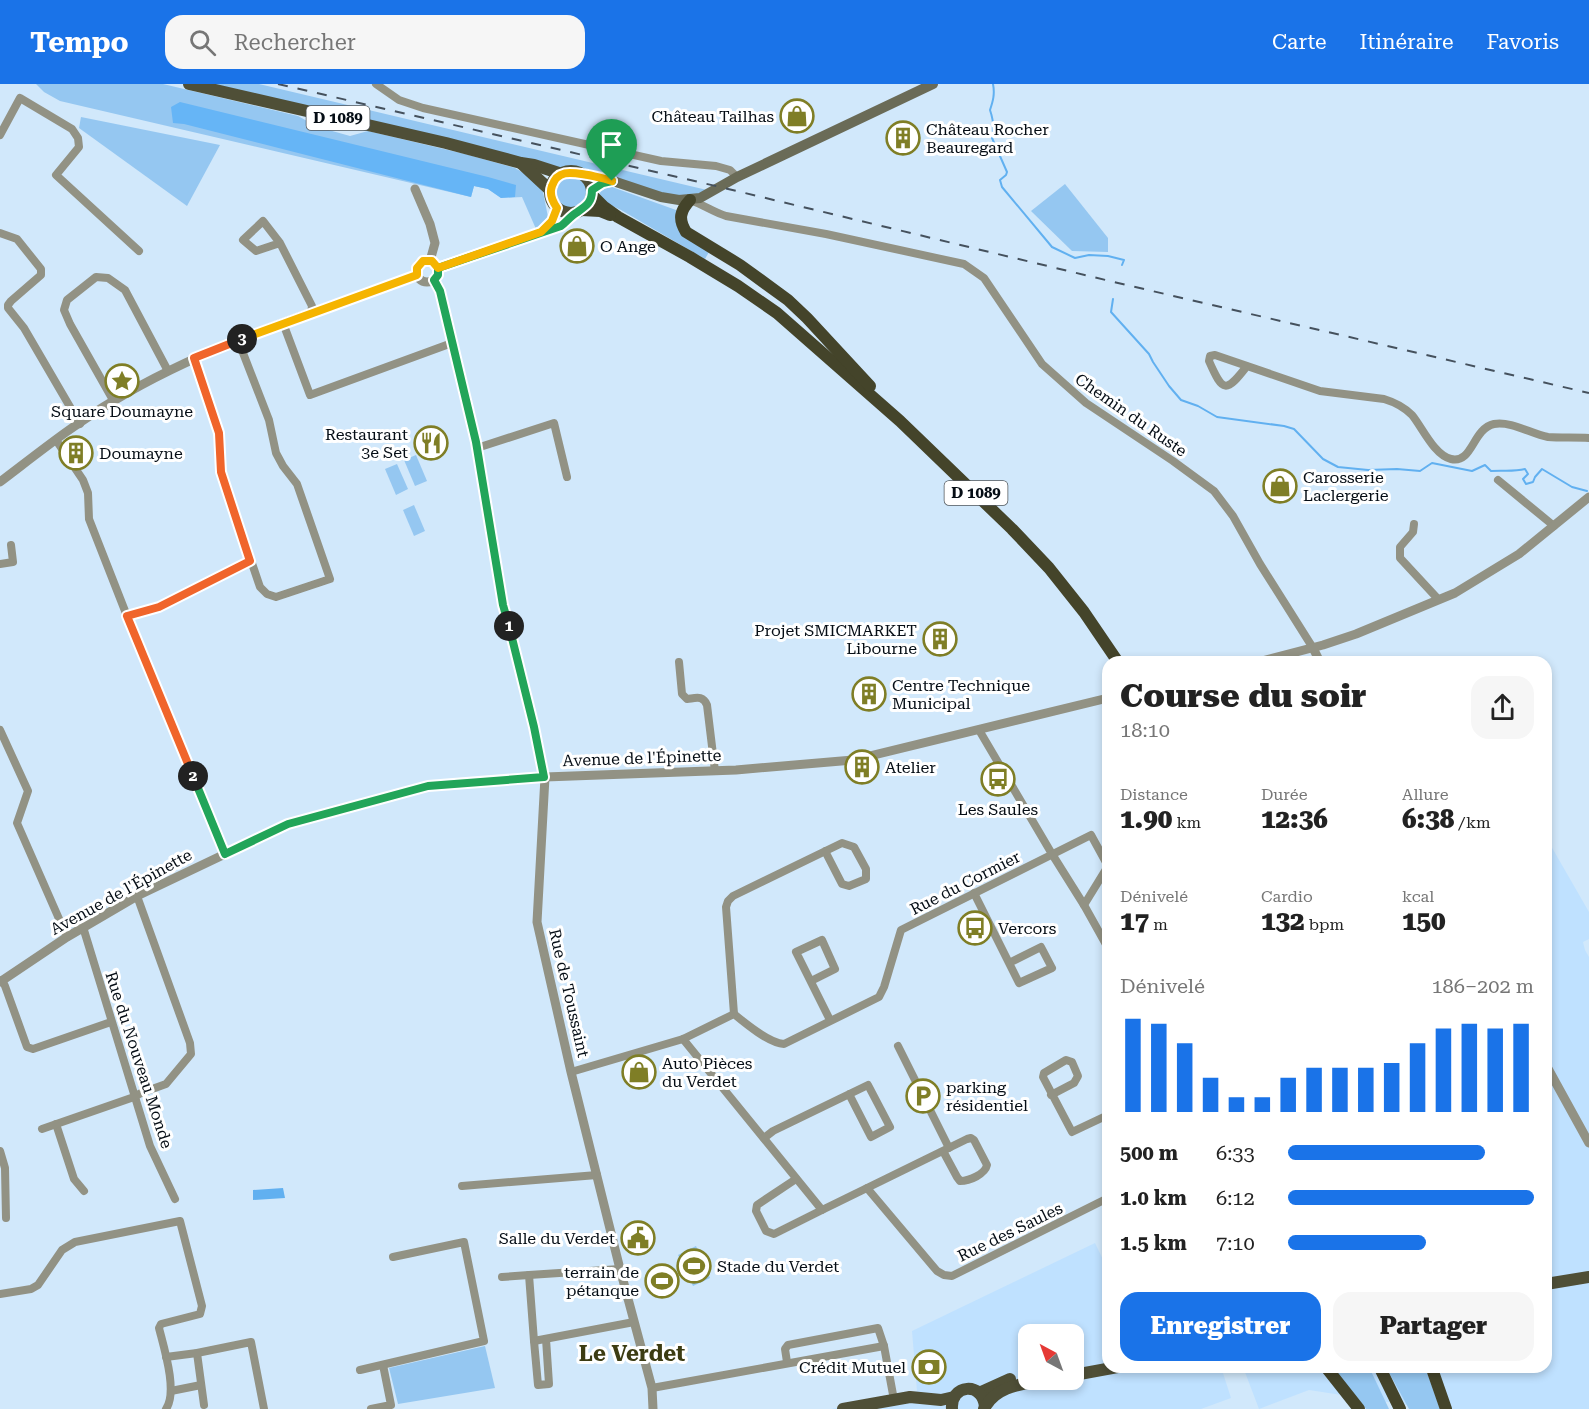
<!DOCTYPE html>
<html lang="fr">
<head>
<meta charset="utf-8">
<style>
  :root { --surface:#fff; --page:#f6f6f6; --text:#222; --muted:#767676; --accent:#1a73e8 }
  body { margin:0; font-family:"Roboto Serif",serif; background:var(--page); color:var(--text); height:100vh; display:flex; flex-direction:column; font-size:22px; white-space:nowrap }
  * { box-sizing:border-box; margin:0 }
  p { font-size:20px; color:var(--muted) }
  .icon { flex:none; width:33px; height:33px; fill:none; stroke:currentColor; stroke-width:2; stroke-linecap:round; stroke-linejoin:round }
  .map { position:relative; flex:1; overflow:hidden }
  .side { position:absolute; left:1102px; top:572px; width:450px; height:717px; display:flex; flex-direction:column; background:var(--surface); border-radius:18px; box-shadow:0 3px 9px #0003 }
  .side>* { flex:none }
  .needle { width:39px; rotate:319deg }
  .fabs { position:absolute; left:1018px; top:1240px; display:grid; gap:12px }
  .fabs a { display:grid; place-items:center; width:66px; height:66px; border-radius:12px; background:var(--surface); box-shadow:0 3px 9px #0003; font-size:30px }
  .pin { position:absolute; display:grid; place-items:center; width:51px; height:51px; color:#fff; margin:-62px -26px; border-radius:50% 50% 50% 0; rotate:-45deg; box-shadow:0 0 6px #0007 }
  .pin .icon { rotate:45deg }
  .km { position:absolute; width:30px; height:30px; margin:-15px; border-radius:50%; background:#222; color:#fff; font-size:16px; line-height:30px; text-align:center }
  .round { display:grid; place-items:center; flex:none; width:63px; height:63px; border-radius:18px; background:var(--page) }
  .overview { display:flex; align-items:center; justify-content:space-between; height:102px; padding:0 18px }
  h1 { font-size:33px; font-weight:800; line-height:45px }
  .metrics { display:grid; grid-template-columns:repeat(3,1fr); gap:9px; height:102px; padding:6px 18px }
  .metrics div { display:grid; align-content:center }
  .metrics b { font-size:26px; font-weight:800 }
  .metrics small { font-size:16px; font-weight:400 }
  .metrics p { font-size:16px }
  .chart { height:168px; padding:12px 18px }
  .chart p { display:flex; justify-content:space-between }
  .chart svg { width:100%; height:108px; margin-top:6px; stroke:var(--accent); stroke-width:6 }
  .cta { display:flex; gap:12px; margin-top:auto; padding:12px 18px }
  .cta a { flex:1; height:69px; border-radius:18px; background:var(--accent); color:#fff; font-size:24px; font-weight:800; line-height:69px; text-align:center }
  .cta a+a { background:var(--page); color:var(--text) }
  ul { padding:0 18px; list-style:none; font-size:20px }
  li { display:grid; grid-template-columns:96px 72px 1fr; align-items:center; height:45px }
  li i { height:15px; border-radius:8px; background:var(--accent) }
  header { display:flex; align-items:center; gap:36px; box-sizing:border-box; height:84px; padding:0 30px; background:var(--accent); color:#fff }
  header strong { font-size:28px }
  nav { display:flex; gap:33px; margin-inline-start:auto; font-size:21px }
  .search { width:420px; height:54px; background:var(--page); display:flex; align-items:center; gap:15px; box-sizing:border-box; padding:0 21px; border-radius:18px; color:var(--muted); font-size:22px }
  .map>svg:first-child { display:block }
  .built { fill:#bfe1ff; fill-rule:evenodd }
  .green { fill:#95c7f1 }
  .forest { fill:#66b5f6 }
  .water { fill:#61b0f0 }
  .lines { fill:none; stroke-linecap:round; stroke-linejoin:round }
  .stream { stroke:#61b0f0; stroke-width:2 }
  .minor { stroke:#929284; stroke-width:8 }
  .tertiary { stroke:#929284; stroke-width:9 }
  .secondary { stroke:#6a6b57; stroke-width:10 }
  .primary { stroke:#4f4f37; stroke-width:12 }
  .trunk { stroke:#44442a; stroke-width:12 }
  .rail { stroke:#45515d; stroke-width:2; stroke-dasharray:10 10; stroke-linecap:butt }
  .split-1-casing { stroke:#fff; stroke-width:12 }
  .split-2-casing { stroke:#fff; stroke-width:12 }
  .split-3-casing { stroke:#fff; stroke-width:12 }
  .split-4-casing { stroke:#fff; stroke-width:12 }
  .split-1 { stroke:#22a559; stroke-width:8 }
  .split-2 { stroke:#22a559; stroke-width:8 }
  .split-3 { stroke:#f0652b; stroke-width:8 }
  .split-4 { stroke:#f5b400; stroke-width:8 }
  .labels { text-anchor:middle; dominant-baseline:central; stroke-width:6; stroke-linejoin:round; paint-order:stroke }
  .shield { fill:#fff; stroke:#50565b; stroke-width:1.5 }
  .shield-label { font-size:15px; font-weight:bold; fill:#050d15 }
  .poi-label { font-size:16px; fill:#050d15; stroke:#fff; text-anchor:start }
  .street-label { font-size:16px; fill:#050d15; stroke:#fff }
  .district-label { font-size:22px; font-weight:bold; fill:#3c3c13; stroke:#fff }
</style>
</head>
<body>
<header>
<strong>Tempo</strong>
<div class="search"><svg class="icon" aria-label="search" viewBox="0 0 24 24"><circle cx="10" cy="10" r="6"/><path d="M15 15l6 6"/></svg>Rechercher</div>
<nav><a>Carte</a><a>Itinéraire</a><a>Favoris</a></nav>
</header>
<div class="map">
<svg width="1589" height="1325" viewBox="0 0 1589 1325">
  <rect width="100%" height="100%" fill="#d1e8fb"/>
  <g class="built">
    <polygon points="1547,755 1589,828 1589,855 1583,858 1585,866 1589,873 1589,1325 1410,1325 1407,1321 1309,1306 1259,1325 1243,1283 1546,1282"/>
    <path d="M1095 1159 1108 1186V1282L1221 1283 1231 1314 1201 1325H831L917 1307 912 1247ZM1029 1251H1074V1296H1029Z"/>
  </g>
  <g class="green">
    <polygon points="36,0 163,0 298,32 318,43 350,52 368,47 465,70 515,84 534,95 543,108 548,133 536,145 522,113 501,114 488,105 474,102 471,113 60,17 44,8"/>
    <polygon points="204,0 259,0 707,106 698,110 685,113 661,111 575,84 562,85"/>
    <polygon points="81,33 220,61 187,122 79,44"/>
    <circle cx="571" cy="109" r="17"/>
    <polygon points="1065,100 1108,154 1108,168 1072,167 1031,127"/>
    <path d="M612 103 676 126 709 168 705 175 621 126 600 116C597 107 604 104 612 103Z"/>
    <polygon points="416,371 427,397 415,402 404,376"/>
    <polygon points="397,380 408,405 396,411 385,385"/>
    <polygon points="414,421 425,447 414,452 403,426"/>
    <polygon points="696,1162 710,1194 693,1202 678,1171"/>
    <polygon points="485,1262 495,1304 398,1320 389,1284"/>
    <polygon points="1333,1283 1369,1283 1389,1325 1366,1325"/>
    <polygon points="1386,1283 1425,1283 1440,1325 1409,1325"/>
  </g>
  <polygon class="forest" points="180,18 488,93 516,101 515,113 501,114 488,105 474,102 471,113 184,40 173,39 171,23"/>
  <polygon class="water" points="283,1104 285,1114 253,1116 253,1106"/>
  <g class="lines">
    <g class="stream">
      <path d="M993 0C995 10 993 17 990 26 993 35 995 44 992 54L1007 88 1006 91 1000 96 1002 103 1052 163 1075 174 1089 171 1108 172 1124 176 1122 181"/>
      <path d="M1113 215 1111 228 1149 270 1153 278 1169 302 1181 316 1198 322 1217 333 1284 342 1294 345 1323 375 1338 383 1368 386 1397 385 1420 387 1432 379 1472 387 1485 381 1491 387C1503 386 1513 388 1525 385L1528 390 1523 395 1526 400 1533 398 1535 393 1542 385 1572 403 1587 407"/>
    </g>
    <g class="minor">
      <polyline points="376,0 399,16 423,24 661,77 716,82 730,86 737,93"/>
      <polyline points="0,51 20,14 72,45 78,54 79,63 56,91 139,167"/>
      <path d="M692 117C704 121 713 128 726 132L826 150 964 180 984 194 1042 280 1086 319 1173 377 1214 407 1233 432 1260 480 1313 564"/>
      <polyline points="0,149 17,155 41,185 41,191 11,217 8,221 8,224 24,244 80,340"/>
      <polyline points="280,159 256,167 243,156 263,137 280,159 312,222 311,229"/>
      <polyline points="283,239 310,311 452,259"/>
      <polyline points="194,274 219,349 221,388 260,503 267,510 276,513 330,495 297,400 283,382 276,369 269,336 238,256"/>
      <path d="M1247 282C1226 309 1223 309 1209 277L1210 272 1215 271 1320 307 1384 315C1394 318 1404 323 1412 331 1422 343 1434 371 1451 375 1473 380 1472 345 1494 340 1512 337 1531 350 1548 353 1561 354 1576 353 1589 354"/>
      <polyline points="113,316 70,240 64,226 67,216 96,193 108,194 125,206 168,287"/>
      <polyline points="56,356 83,396 88,409 89,435 127,532 225,770"/>
      <polyline points="477,364 554,339 567,393"/>
      <polyline points="1498,396 1554,442"/>
      <polyline points="1414,440 1413,448 1400,463 1400,474 1438,515"/>
      <polyline points="0,480 13,478 11,461"/>
      <polyline points="127,532 159,523 250,477"/>
      <path d="M679 578 682 610 687 615C696 614 703 611 707 621L715 687"/>
      <polyline points="0,646 28,707 17,739 67,853"/>
      <polyline points="979,646 1052,770 1084,821 1108,864"/>
      <polyline points="974,809 1019,899 1052,884 1041,863 1009,879"/>
      <polyline points="83,843 150,1062 175,1115"/>
      <polyline points="2,896 5,902 27,963 33,965 111,938"/>
      <polyline points="811,897 835,885 822,856 796,868 830,936"/>
      <polyline points="734,930 726,823 728,817 733,812 842,759 854,763 866,785 866,795 849,802 842,800 825,767"/>
      <polyline points="683,955 822,1126 867,1104 937,1187 944,1191 952,1192 1108,1114"/>
      <polyline points="898,962 949,1064"/>
      <path d="M571 988 683 955 734 930C746 940 769 959 784 960L879 913 884 903 901 846 1091 751 1108 782 1084 821"/>
      <polyline points="1051,1011 1074,999 1078,992 1072,978 1066,976 1044,989 1043,993 1072,1048 1108,1031"/>
      <polyline points="56,1040 74,1095 84,1107"/>
      <polyline points="42,1045 134,1013 141,1009 166,1000 191,970 190,959 137,812"/>
      <polyline points="764,1054 773,1047 868,1001 890,1043 871,1053 849,1010"/>
      <polyline points="0,1067 5,1084 6,1134"/>
      <polyline points="796,1095 757,1121 756,1127 766,1147 774,1150 822,1126"/>
      <polyline points="462,1102 597,1091"/>
      <path d="M867 1104 967 1055 971 1054 974 1056 987 1081C985 1090 970 1097 960 1097L957 1093 943 1067"/>
      <polyline points="620,1185 529,1191 534,1257 634,1238"/>
      <polyline points="502,1193 529,1191"/>
      <path d="M0 1210 31 1205 38 1201 62 1166 75 1158 180 1137 202 1222 200 1230 161 1240 159 1244C164 1264 178 1308 166 1325"/>
      <polyline points="534,1257 538,1301 549,1300 546,1255"/>
      <polyline points="197,1269 204,1321"/>
      <polyline points="166,1273 197,1269 251,1258 264,1325"/>
      <polyline points="787,1278 785,1265 788,1261 878,1244 884,1262 894,1316"/>
      <polyline points="360,1286 484,1257 464,1158 393,1173"/>
      <polyline points="652,1304 884,1262"/>
      <polyline points="171,1307 201,1301"/>
      <polyline points="371,1325 391,1321 383,1281"/>
    </g>
    <g class="tertiary">
      <polyline points="415,105 430,140 435,159 430,177"/>
      <polyline points="542,147 552,137 557,124"/>
      <circle cx="427" cy="187" r="11"/>
      <polyline points="438,184 561,142 576,128"/>
      <polyline points="434,196 440,207 476,358 503,521 534,643 545,693 537,838 571,988 620,1185 652,1304 653,1325"/>
      <path d="M0 398C37 370 74 340 115 316 208 260 315 228 417 191"/>
      <polyline points="1313,564 1320,578"/>
      <polyline points="1258,578 1323,561 1356,550 1455,509 1519,470 1589,413"/>
      <polyline points="0,898 67,853 137,812 288,740 428,702 545,693 736,686 853,676 1108,614"/>
      <polyline points="1546,981 1589,1059"/>
    </g>
    <g class="secondary">
      <polyline points="581,90 604,94 661,113 679,116 700,114 737,93 933,0"/>
      <polyline points="592,106 603,99 612,97"/>
    </g>
    <g class="primary">
      <polyline points="189,0 446,59 521,79 534,81 562,90"/>
      <polyline points="522,80 550,106"/>
      <circle cx="571" cy="108" r="21"/>
      <polyline points="1546,1200 1589,1193"/>
      <polyline points="1074,1291 1123,1282"/>
      <polyline points="979,1309 1010,1295"/>
      <polyline points="843,1325 910,1313 941,1316 954,1313"/>
      <path d="M952 1325C950 1300 983 1297 985 1323"/>
      <path d="M984 1325C995 1302 1022 1300 1044 1296"/>
    </g>
    <g class="trunk">
      <polyline points="592,111 604,123 618,133 690,173 738,202 777,229 900,337 1012,445 1049,484 1084,528 1118,578"/>
      <path d="M690 116C680 127 678 135 686 148L740 181 788 216 807 234 870 302"/>
      <polyline points="582,126 600,127 610,131"/>
      <polyline points="1325,1282 1359,1325"/>
      <polyline points="1379,1282 1400,1325"/>
      <polyline points="1431,1282 1446,1325"/>
    </g>
    <polyline class="rail" points="278,0 720,103 1118,199 1589,309"/>
  </g>
  <g class="lines">
    <defs>
      <path id="split-1" d="M509 542 503 521 476 358 440 207 434 196 438 191V184L561 142C566 138 571 132 576 129 586 122 592 119 592 106L603 99 612 97"/>
      <polyline id="split-2" points="193,692 225,770 288,740 428,702 544,693 534,643 509,542"/>
      <polyline id="split-3" points="193,692 127,532 159,523 250,477 221,388 219,349 194,274 242,255"/>
      <path id="split-4" d="M242 255 417 191V184L423 177H432L438 184 541 148 552 137 557 124C552 117 549 110 552 102 558 84 574 89 588 91 597 93 604 94 612 97"/>
    </defs>
    <use href="#split-1" class="split-1-casing"/>
    <use href="#split-2" class="split-2-casing"/>
    <use href="#split-3" class="split-3-casing"/>
    <use href="#split-4" class="split-4-casing"/>
    <use href="#split-1" class="split-1"/>
    <use href="#split-2" class="split-2"/>
    <use href="#split-3" class="split-3"/>
    <use href="#split-4" class="split-4"/>
  </g>
  <defs>
    <symbol id="shop-ring" viewBox="-11 -11 22 22"><circle r="9.5" fill="#fff" stroke="#7f7e26" stroke-width="1.5"/><path d="M-5-2.5h2.3a2.7 3.5 0 0 1 5.4 0H5L5.5 6h-11ZM-1.5-2.5h3a1.5 2.3 0 0 0-3 0Z" fill="#7f7e26"/></symbol>
    <symbol id="building-ring" viewBox="-11 -11 22 22"><circle r="9.5" fill="#fff" stroke="#7f7e26" stroke-width="1.5"/><path d="M-4-6H4V6H1V3H-1V6H-4ZM-2.5-4.3h1.7v1.8h-1.7ZM.8-4.3h1.7v1.8H.8ZM-2.5-1h1.7V.8h-1.7ZM.8-1h1.7V.8H.8Z" fill="#7f7e26"/></symbol>
    <symbol id="sight-ring" viewBox="-11 -11 22 22"><circle r="9.5" fill="#fff" stroke="#7f7e26" stroke-width="1.5"/><path d="M0-6L1.8-2.2L6-1.7L2.9 1.2L3.7 5.4L0 3.3L-3.7 5.4L-2.9 1.2L-6-1.7L-1.8-2.2Z" fill="#7f7e26"/></symbol>
    <symbol id="restaurant-ring" viewBox="-11 -11 22 22"><circle r="9.5" fill="#fff" stroke="#7f7e26" stroke-width="1.5"/><path d="M-5-6h1v4h1v-4h1v4h1v-4h1v5L-1.5 .5V6h-2V.5L-5-1ZM5-6V6H3V1.5H1.5Q1.5-4 5-6Z" fill="#7f7e26"/></symbol>
    <symbol id="bus-ring" viewBox="-11 -11 22 22"><circle r="9.5" fill="#fff" stroke="#7f7e26" stroke-width="1.5"/><path d="M-5-6H5V4H4V6H2V4H-2V6H-4V4H-5ZM-3.5-4V0h7V-4ZM-3.5 1.2v1.5H-2V1.2ZM2 1.2v1.5H3.5V1.2Z" fill="#7f7e26"/></symbol>
    <symbol id="parking-ring" viewBox="-11 -11 22 22"><circle r="9.5" fill="#fff" stroke="#7f7e26" stroke-width="1.5"/><path d="M-3.5-5.5H1a3.5 3.5 0 0 1 0 7H-1V5.5H-3.5ZM-1-3.4V-.6H.8a1.4 1.4 0 0 0 0-2.8Z" fill="#7f7e26"/></symbol>
    <symbol id="civic-ring" viewBox="-11 -11 22 22"><circle r="9.5" fill="#fff" stroke="#7f7e26" stroke-width="1.5"/><path d="M-.6-6.5H3V-4.5H.6V-3L4-1V1h2V6H-6V1h2V-1L-.6-3ZM-1.2 2.5V6h2.4V2.5Z" fill="#7f7e26"/></symbol>
    <symbol id="stadium-ring" viewBox="-11 -11 22 22"><circle r="9.5" fill="#fff" stroke="#7f7e26" stroke-width="1.5"/><path d="M0-5a6.5 5 0 1 0 0 10a6.5 5 0 1 0 0-10ZM-3.5-1.8h7v3.6h-7Z" fill="#7f7e26"/></symbol>
    <symbol id="bank-ring" viewBox="-11 -11 22 22"><circle r="9.5" fill="#fff" stroke="#7f7e26" stroke-width="1.5"/><path d="M-6-4H6V4H-6ZM0-2.3a2.3 2.3 0 1 0 0 4.6a2.3 2.3 0 1 0 0-4.6Z" fill="#7f7e26"/></symbol>
  </defs>
  <g fill-rule="evenodd">
    <use href="#shop-ring" x="778" y="13" width="38" height="38"/>
    <use href="#building-ring" x="884" y="35" width="38" height="38"/>
    <use href="#shop-ring" x="558" y="143" width="38" height="38"/>
    <use href="#sight-ring" x="103" y="278" width="38" height="38"/>
    <use href="#restaurant-ring" x="412" y="340" width="38" height="38"/>
    <use href="#building-ring" x="57" y="350" width="38" height="38"/>
    <use href="#shop-ring" x="1261" y="383" width="38" height="38"/>
    <use href="#building-ring" x="921" y="536" width="38" height="38"/>
    <use href="#building-ring" x="850" y="591" width="38" height="38"/>
    <use href="#building-ring" x="843" y="664" width="38" height="38"/>
    <use href="#bus-ring" x="979" y="676" width="38" height="38"/>
    <use href="#bus-ring" x="956" y="825" width="38" height="38"/>
    <use href="#shop-ring" x="620" y="969" width="38" height="38"/>
    <use href="#parking-ring" x="904" y="993" width="38" height="38"/>
    <use href="#civic-ring" x="619" y="1135" width="38" height="38"/>
    <use href="#stadium-ring" x="675" y="1163" width="38" height="38"/>
    <use href="#stadium-ring" x="643" y="1178" width="38" height="38"/>
    <use href="#bank-ring" x="910" y="1264" width="38" height="38"/>
  </g>
  <g class="labels">
    <g class="shield">
      <rect x="306.5" y="22" width="63" height="24" rx="4.5"/>
      <rect x="944.5" y="397" width="63" height="24" rx="4.5"/>
    </g>
    <g class="shield-label">
      <text x="338" y="34">D 1089</text>
      <text x="976" y="409">D 1089</text>
    </g>
    <g class="poi-label">
      <text x="774" y="32" text-anchor="end">Château Tailhas</text>
      <text x="926" y="45">Château Rocher<tspan x="926" dy="18">Beauregard</tspan></text>
      <text x="600" y="162">O Ange</text>
      <text x="122" y="327" text-anchor="middle">Square Doumayne</text>
      <text x="408" y="350" text-anchor="end">Restaurant<tspan x="408" dy="18">3e Set</tspan></text>
      <text x="99" y="369">Doumayne</text>
      <text x="1303" y="393">Carosserie<tspan x="1303" dy="18">Laclergerie</tspan></text>
      <text x="917" y="546" text-anchor="end">Projet SMICMARKET<tspan x="917" dy="18">Libourne</tspan></text>
      <text x="892" y="601">Centre Technique<tspan x="892" dy="18">Municipal</tspan></text>
      <text x="885" y="683">Atelier</text>
      <text x="998" y="725" text-anchor="middle">Les Saules</text>
      <text x="998" y="844">Vercors</text>
      <text x="662" y="979">Auto Pièces<tspan x="662" dy="18">du Verdet</tspan></text>
      <text x="946" y="1003">parking<tspan x="946" dy="18">résidentiel</tspan></text>
      <text x="615" y="1154" text-anchor="end">Salle du Verdet</text>
      <text x="717" y="1182">Stade du Verdet</text>
      <text x="639" y="1188" text-anchor="end">terrain de<tspan x="639" dy="18">pétanque</tspan></text>
      <text x="906" y="1283" text-anchor="end">Crédit Mutuel</text>
    </g>
    <g class="street-label">
      <text transform="translate(1131 331) rotate(35)">Chemin du Ruste</text>
      <text transform="translate(642 674) rotate(-2)">Avenue de l'Épinette</text>
      <text transform="translate(965 799) rotate(-27)">Rue du Cormier</text>
      <text transform="translate(121 808) rotate(-29)">Avenue de l'Épinette</text>
      <text transform="translate(569 909) rotate(77)">Rue de Toussaint</text>
      <text transform="translate(139 976) rotate(72)">Rue du Nouveau Monde</text>
      <text transform="translate(1010 1148) rotate(-26)">Rue des Saules</text>
    </g>
    <g class="district-label">
      <text x="632" y="1269">Le Verdet</text>
    </g>
  </g>
</svg>
<div class="fabs">
<a><svg class="needle" viewBox="-14 -14 28 28"><path d="M0-13l5 13h-10z" fill="#e53935"/><path d="M0 13l5-13h-10z" fill="#767676"/></svg></a>
</div>
<div class="pin" style="left:612px;top:97px;background:#1e9e55"><svg class="icon" aria-label="arrive" viewBox="0 0 24 24"><path d="M6 21V4h12l-3 4 3 4H6"/></svg></div>
<b class="km" style="left:509px;top:542px">1</b>
<b class="km" style="left:193px;top:692px">2</b>
<b class="km" style="left:242px;top:255px">3</b>
<section class="side">
<div class="overview"><div><h1>Course du soir</h1><p>18:10</p></div><a class="round"><svg class="icon" aria-label="share" viewBox="0 0 24 24"><path d="M12 15V3M7 8l5-5 5 5M5 13v7h14v-7"/></svg></a></div>
<div class="metrics">
<div><p>Distance</p><b>1.90<small> km</small></b></div>
<div><p>Durée</p><b>12:36</b></div>
<div><p>Allure</p><b>6:38<small> /km</small></b></div>
</div>
<div class="metrics">
<div><p>Dénivelé</p><b>17<small> m</small></b></div>
<div><p>Cardio</p><b>132<small> bpm</small></b></div>
<div><p>kcal</p><b>150</b></div>
</div>
<div class="chart"><p><span>Dénivelé</span>186–202 m</p>
<svg viewBox="0 0 160 44" preserveAspectRatio="none"><path d="M5 44V6M15 44V8M25 44V16M35 44V30M45 44V38M55 44V38M65 44V30M75 44V26M85 44V26M95 44V26M105 44V24M115 44V16M125 44V10M135 44V8M145 44V10M155 44V8"/></svg>
</div>
<ul>
<li><b>500 m</b>6:33<i style="width:80%"></i></li>
<li><b>1.0 km</b>6:12<i style="width:100%"></i></li>
<li><b>1.5 km</b>7:10<i style="width:56%"></i></li>
</ul>
<div class="cta"><a>Enregistrer</a><a>Partager</a></div>
</section>
</div>
</body>
</html>
